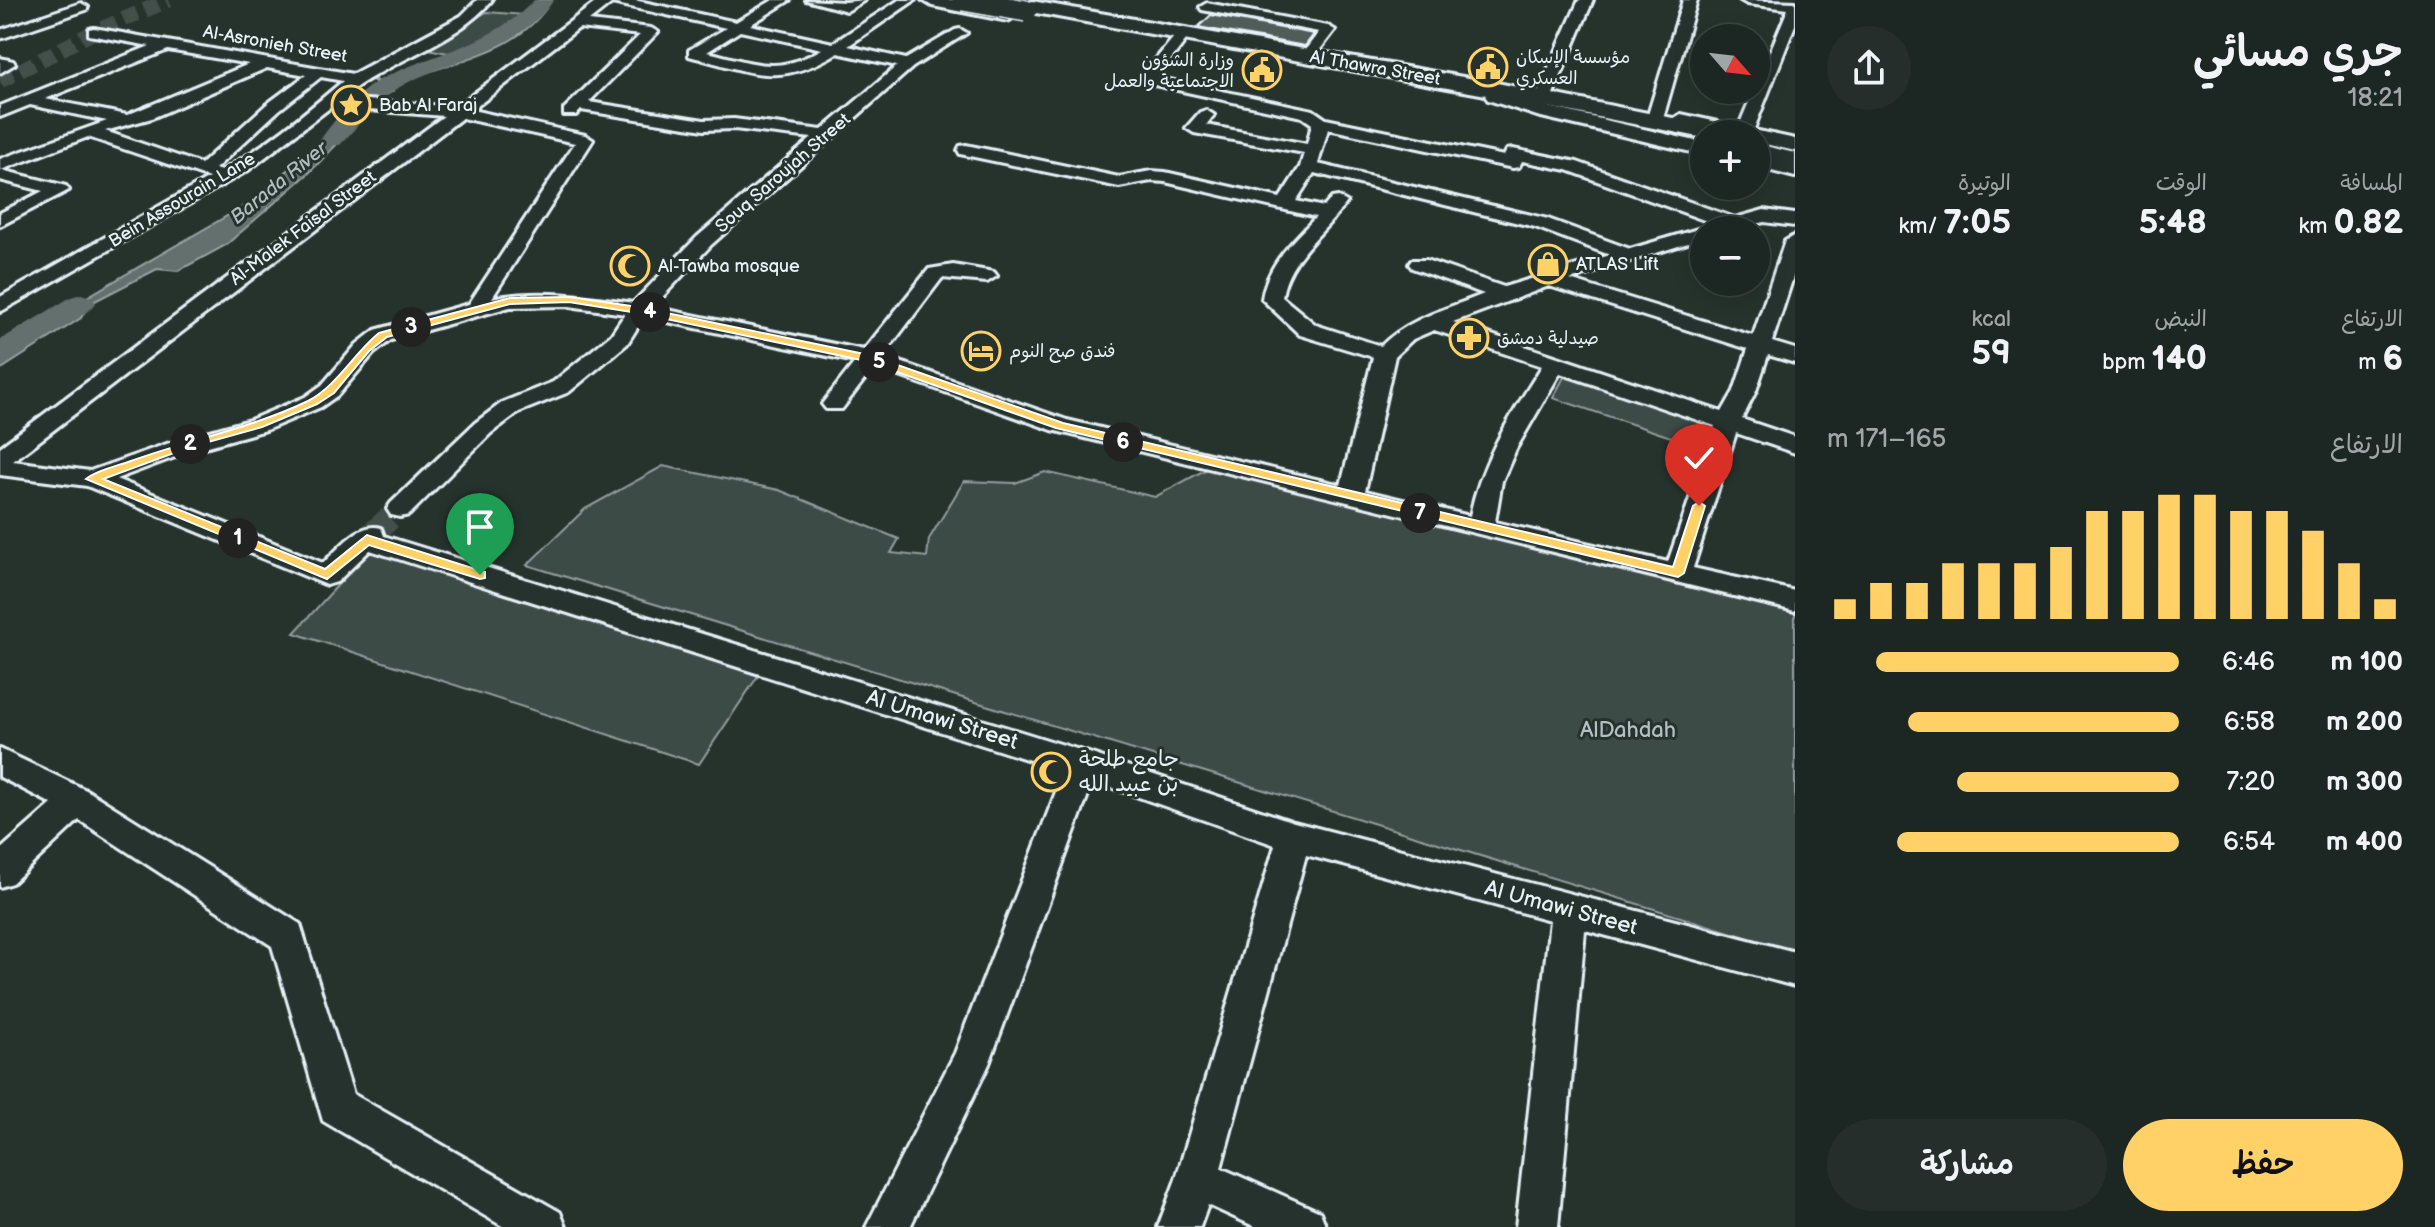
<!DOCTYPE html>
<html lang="ar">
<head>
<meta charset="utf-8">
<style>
  :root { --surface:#1c2622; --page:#252e2a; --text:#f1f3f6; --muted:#a0a5a5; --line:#3a4340; --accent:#ffd166 }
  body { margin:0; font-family:"Balsamiq Sans","Playpen Sans Arabic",sans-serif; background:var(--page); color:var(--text); direction:rtl; height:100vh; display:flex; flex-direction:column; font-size:30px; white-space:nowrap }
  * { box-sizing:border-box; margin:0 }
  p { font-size:26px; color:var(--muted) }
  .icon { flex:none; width:44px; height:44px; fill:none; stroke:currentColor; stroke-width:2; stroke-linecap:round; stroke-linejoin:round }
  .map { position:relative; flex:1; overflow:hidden; direction:ltr }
  .panel { display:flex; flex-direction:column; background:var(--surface); width:640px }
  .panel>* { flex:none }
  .needle { width:52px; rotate:118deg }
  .fabs { position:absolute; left:1690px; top:24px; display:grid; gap:16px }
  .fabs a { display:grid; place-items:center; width:80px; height:80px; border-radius:50%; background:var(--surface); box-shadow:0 4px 20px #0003,0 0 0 2px var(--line); font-size:40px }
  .pin { position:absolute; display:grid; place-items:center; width:68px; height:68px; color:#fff; margin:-82px -34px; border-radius:50% 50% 50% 0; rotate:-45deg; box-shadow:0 0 8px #0007 }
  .pin .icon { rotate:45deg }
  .km { position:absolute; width:40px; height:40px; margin:-20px; border-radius:50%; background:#222; color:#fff; font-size:22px; line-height:40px; text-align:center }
  .round { display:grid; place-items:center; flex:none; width:84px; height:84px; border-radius:42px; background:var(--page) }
  .overview { display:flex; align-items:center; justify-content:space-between; height:136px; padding:0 32px }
  h1 { font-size:44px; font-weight:600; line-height:60px }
  .metrics { display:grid; grid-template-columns:repeat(3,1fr); gap:12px; height:136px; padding:8px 32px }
  .metrics div { display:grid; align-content:center }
  .metrics b { font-size:34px; font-weight:600 }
  .metrics small { font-size:22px; font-weight:400 }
  .metrics p { font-size:22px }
  .chart { height:224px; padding:16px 32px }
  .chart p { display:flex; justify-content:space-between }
  .chart svg { width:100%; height:144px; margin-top:8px; stroke:var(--accent); stroke-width:6 }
  .action { display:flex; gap:16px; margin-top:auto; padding:16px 32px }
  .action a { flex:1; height:92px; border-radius:48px; background:var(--accent); color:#111; font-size:32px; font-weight:600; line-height:92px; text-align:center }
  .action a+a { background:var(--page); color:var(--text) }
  ul { padding:0 32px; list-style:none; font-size:26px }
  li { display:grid; grid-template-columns:128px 96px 1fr; align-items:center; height:60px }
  li i { height:20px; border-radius:10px; background:var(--accent) }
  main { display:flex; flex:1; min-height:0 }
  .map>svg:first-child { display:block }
  .green { fill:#3e4b47; stroke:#939ea0; stroke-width:2 }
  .water { fill:#636f6d; stroke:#98a3a5; stroke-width:2 }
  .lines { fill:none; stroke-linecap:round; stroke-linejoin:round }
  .stream { stroke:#98a3a5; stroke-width:4 }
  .river { fill:#636f6d; fill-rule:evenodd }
  .building { fill:#505c59; stroke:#e8f1f8; stroke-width:2 }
  .minor-tunnel-far1 { stroke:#43504b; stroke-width:15; stroke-dasharray:15 8; stroke-linecap:butt }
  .minor-tunnel { stroke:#43504b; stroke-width:24; stroke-dasharray:24 12; stroke-linecap:butt }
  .minor-casing { stroke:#e8f1f8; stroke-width:6 }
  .major-casing { stroke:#e8f1f8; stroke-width:6 }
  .highway-casing { stroke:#e8f1f8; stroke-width:6 }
  .minor { fill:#26332d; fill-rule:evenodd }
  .major { fill:#26332d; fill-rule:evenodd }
  .highway { fill:#26332d; fill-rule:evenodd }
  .highway-bridge-casing { stroke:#e8f1f8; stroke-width:24; stroke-linecap:butt }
  .highway-bridge { stroke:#26332d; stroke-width:21 }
  .route { fill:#ffd166; stroke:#fff; stroke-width:2 }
  .labels { text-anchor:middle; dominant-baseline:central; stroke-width:6; stroke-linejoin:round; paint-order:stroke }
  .far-street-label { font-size:18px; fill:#e8f1f8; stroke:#26332d }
  .far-poi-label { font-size:18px; fill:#e8f1f8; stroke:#26332d; text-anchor:start }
  .far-water-label { font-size:20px; font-style:italic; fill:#b3bdc0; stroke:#26332d }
  .street-label { font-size:22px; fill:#e8f1f8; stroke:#26332d }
  .park-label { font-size:22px; fill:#b5bfc3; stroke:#26332d }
  .poi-label { font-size:22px; fill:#e8f1f8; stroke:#26332d; text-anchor:start }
</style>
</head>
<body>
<main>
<section class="panel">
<div class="overview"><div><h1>جري مسائي</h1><p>18:21</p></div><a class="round"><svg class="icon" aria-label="share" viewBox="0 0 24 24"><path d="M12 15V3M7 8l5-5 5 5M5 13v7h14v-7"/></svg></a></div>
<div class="metrics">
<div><p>المسافة</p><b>0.82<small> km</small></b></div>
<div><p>الوقت</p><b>5:48</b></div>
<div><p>الوتيرة</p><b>7:05<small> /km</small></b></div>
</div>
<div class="metrics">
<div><p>الارتفاع</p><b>6<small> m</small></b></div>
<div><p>النبض</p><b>140<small> bpm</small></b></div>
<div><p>kcal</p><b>59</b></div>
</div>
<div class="chart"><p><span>الارتفاع</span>165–171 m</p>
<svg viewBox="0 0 160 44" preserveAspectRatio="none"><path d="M5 44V38M15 44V33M25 44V33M35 44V27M45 44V27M55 44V27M65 44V22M75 44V11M85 44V11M95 44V6M105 44V6M115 44V11M125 44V11M135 44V17M145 44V27M155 44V38"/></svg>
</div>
<ul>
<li><b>100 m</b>6:46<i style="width:86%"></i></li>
<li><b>200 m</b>6:58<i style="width:77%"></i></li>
<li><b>300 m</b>7:20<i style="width:63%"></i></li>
<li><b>400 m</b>6:54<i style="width:80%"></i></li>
</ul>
<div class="action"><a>حفظ</a><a>مشاركة</a></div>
</section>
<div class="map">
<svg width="1795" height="1227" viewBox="0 0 1795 1227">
  <rect width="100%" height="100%" fill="#26332d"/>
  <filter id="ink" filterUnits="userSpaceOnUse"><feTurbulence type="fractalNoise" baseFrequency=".0125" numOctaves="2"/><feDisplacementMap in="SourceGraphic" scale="16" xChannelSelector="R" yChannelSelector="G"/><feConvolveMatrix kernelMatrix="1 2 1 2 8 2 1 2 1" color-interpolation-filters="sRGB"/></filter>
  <g filter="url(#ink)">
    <g class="green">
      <path d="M487 12 525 15C511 32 479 54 456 54 446 53 434 50 423 48Z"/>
      <polygon points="1564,377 1704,422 1695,445 1553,398"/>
      <polygon points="1214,465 1795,601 1795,952 527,565 585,509 663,466 779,490 899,539 891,553 927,557 929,539 964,481 1015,483 1045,472 1155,497"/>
      <polygon points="368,552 766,664 699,764 294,633"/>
    </g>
    <g class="water">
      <path d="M538 0H552C515 59 449 58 392 87L393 91C384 97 376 101 365 96L382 81 482 49 531 17 532 7Z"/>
      <polygon points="351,111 368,112 308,174 226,245 178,271 157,269 89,304 81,318 0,370 0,353 38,329 47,320 251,202 345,121"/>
    </g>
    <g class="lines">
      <polyline class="stream" points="377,73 371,78 379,84"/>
      <g class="river">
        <path d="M534 0H554C513 56 447 57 393 91 372 105 358 127 340 145H324L320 140C335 119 359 91 381 79 434 52 492 46 534 0Z"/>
        <polygon points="81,294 91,297 96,303 91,309 11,360 0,362 0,340 71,297"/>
      </g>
    </g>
    <polygon class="building" points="1211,15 1314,34 1305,46 1198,27"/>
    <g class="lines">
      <polyline class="minor-tunnel-far1" points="0,81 94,32 169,0"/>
      <polyline class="minor-tunnel" points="372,534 400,509"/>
      <defs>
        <g id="minor">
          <path d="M477 0H492C454 46 387 60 342 98L456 107 599 0H634L736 22 773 0H790L750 25 833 43 899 0H915L848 46 906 59 955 30 960 29 967 33 913 67 711 245 653 307 864 350 929 269 953 265 994 272 997 276 987 282 942 278 883 356 1067 420 1341 485 1373 357 1300 335 1262 299C1267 264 1293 241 1316 217L1165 182 1151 181 1119 187 960 154 958 150 960 146 966 145 1119 177 1151 171 1165 172 1280 198 1300 167 1304 153 1194 133 1186 128 1200 112 1206 110 1214 115 1206 125 1307 144 1312 124 1302 117 1150 84 1143 75 1174 37 1179 36 1186 40 1159 75 1160 78 1313 110 1326 119 1504 156 1507 150 1513 149 1577 162 1735 218 1764 210 1795 214V226L1764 222 1734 230H1704V238L1570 280 1753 336 1785 241 1795 235V271L1772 342 1795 349V363L1768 355 1756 391 1742 419 1795 437V453L1736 433 1693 568 1795 591V611L1052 430 874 367 842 409H826L822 404 855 362 644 317 627 344 569 392 519 412 491 433 409 515 400 517 391 515 387 509 391 503 475 423 503 402 553 382 611 335 625 314 569 306 510 307 391 340 373 354 338 395 321 407 266 430 194 450 116 479 323 563C339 549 359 521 381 528L384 536 1083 751 1294 822 1795 952V986L1585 930 1558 1227H1516L1550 920 1306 855 1221 1168 1320 1212 1326 1227H1256L1208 1205 1200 1227H1158L1176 1179 1275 845 1093 781 989 1064 910 1227H866L955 1053 1064 771 370 550 337 582 327 585 87 486 0 475V447L444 116 331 107 247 171 0 312V297L209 178 88 137 1 170 66 186 69 190 0 226V213L43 191 0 180V159L107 121 30 105 0 117V106L150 46 89 35V29L94 28 353 74 461 16ZM612 3 726 28 689 50V56C752 72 777 89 837 53L897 66 822 130 734 119 704 120 589 102 658 32 651 28 589 21ZM579 28 640 35 564 109V115H576L581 110 704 130 734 129 812 138 697 237 633 303C586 296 539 289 492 298L593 140 585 135 472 110ZM740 31 822 49C775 76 756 63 707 52ZM168 50 249 64 127 115 45 99ZM267 68 306 75 267 104 201 164 105 131 152 118ZM321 77 343 81C305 113 266 146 221 171L215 169 279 110ZM462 118 575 143 469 304 375 330 357 344 322 385 305 397 250 420 178 440 90 471 13 461ZM1328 129 1513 168 1519 167 1522 161 1567 170 1715 224 1630 249 1548 219 1318 164ZM1314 173 1535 227 1610 255 1504 287 1426 260H1412L1409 264 1412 268 1484 294C1447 309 1409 318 1381 346L1316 325 1282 297C1288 257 1325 233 1347 202L1338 197 1332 198 1324 207 1296 201ZM1549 286 1748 349 1734 391 1722 412 1453 322ZM1434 330 1542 366C1511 416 1482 458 1470 516L1365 491 1395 356 1413 339ZM1560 373 1715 426 1668 562 1495 522 1502 481 1516 449Z"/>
          <polygon points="806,0 845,2 865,0 847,11"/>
          <polygon points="1579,0 1593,0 1553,94 1545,99 1539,97 1537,94"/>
          <polygon points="1683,0 1697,0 1664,115 1656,120 1650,118 1648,115"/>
          <polygon points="1740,0 1795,2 1795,25 1752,134 1736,133 1788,9 1747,4"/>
          <polygon points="81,3 88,7 86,10 0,39 0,30"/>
          <polygon points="1207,3 1328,26 1335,30 1312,60 1307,61 1300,57 1319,32 1202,10 1200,7"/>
          <polygon points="0,58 13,61 15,64 0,73"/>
          <polygon points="0,749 88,791 300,924 353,1094 560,1212 566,1227 504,1227 323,1121 272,946 79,820 12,883 0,887 0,850 52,804 0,777"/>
        </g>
        <g id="major">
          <polygon points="1495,90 1549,107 1704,143 1704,155 1537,116 1488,100 1485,96"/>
          <polygon points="1681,114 1795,139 1795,151 1756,142 1756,134 1719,134 1674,124 1671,120"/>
          <polygon points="1756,155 1795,165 1795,177 1756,167"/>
        </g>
        <g id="highway">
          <polygon points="922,0 961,0 1015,11 1018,15 1008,21 932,6"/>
          <polygon points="1032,1 1497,83 1718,127 1726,129 1730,134 1704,134 1704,138 1497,97 1025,11 1022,7"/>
          <polygon points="1756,144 1795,153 1795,167 1756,158"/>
        </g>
      </defs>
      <use href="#minor" class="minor-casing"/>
      <use href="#major" class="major-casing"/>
      <use href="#highway" class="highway-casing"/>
      <use href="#minor" class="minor"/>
      <use href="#major" class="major"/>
      <use href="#highway" class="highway"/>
      <defs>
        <polyline id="highway-bridge" points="963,0 1026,11"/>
      </defs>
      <use href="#highway-bridge" class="highway-bridge-casing"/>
      <use href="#highway-bridge" class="highway-bridge"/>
    </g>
  </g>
  <path class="route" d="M569 297 638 307 869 355 1063 423 1673 567 1693 506 1699 502 1705 506 1684 573 1678 577 1056 428 866 361 638 313 569 302 510 304 387 337 369 351 334 393 317 404 262 427 190 447 103 479 325 569 367 535 485 572V578L480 579 369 545 327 579 86 479C97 470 117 466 131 461 189 440 252 428 308 401 337 386 354 353 379 333L510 298Z"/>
  <defs>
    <symbol id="civic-ring" viewBox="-11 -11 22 22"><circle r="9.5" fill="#26332d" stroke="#ffd166" stroke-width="1.5"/><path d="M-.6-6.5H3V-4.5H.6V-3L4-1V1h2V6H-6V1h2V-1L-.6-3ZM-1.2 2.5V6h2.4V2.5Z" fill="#ffd166"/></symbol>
    <symbol id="sight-ring" viewBox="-11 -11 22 22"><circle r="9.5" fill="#26332d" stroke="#ffd166" stroke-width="1.5"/><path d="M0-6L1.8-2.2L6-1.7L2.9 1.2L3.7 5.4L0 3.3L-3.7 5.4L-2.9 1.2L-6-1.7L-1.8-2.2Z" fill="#ffd166"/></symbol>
    <symbol id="shop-ring" viewBox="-11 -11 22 22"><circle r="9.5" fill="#26332d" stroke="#ffd166" stroke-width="1.5"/><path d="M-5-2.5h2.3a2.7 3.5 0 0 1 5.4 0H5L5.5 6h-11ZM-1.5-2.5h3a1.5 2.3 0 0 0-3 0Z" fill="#ffd166"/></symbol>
    <symbol id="mosque-ring" viewBox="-11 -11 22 22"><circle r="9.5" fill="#26332d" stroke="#ffd166" stroke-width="1.5"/><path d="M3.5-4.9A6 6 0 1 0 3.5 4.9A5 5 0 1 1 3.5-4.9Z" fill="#ffd166"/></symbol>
    <symbol id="pharmacy-ring" viewBox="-11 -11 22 22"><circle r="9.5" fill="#26332d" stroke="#ffd166" stroke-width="1.5"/><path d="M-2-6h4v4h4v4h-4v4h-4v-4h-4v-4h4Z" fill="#ffd166"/></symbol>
    <symbol id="hotel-ring" viewBox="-11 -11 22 22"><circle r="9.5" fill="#26332d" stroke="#ffd166" stroke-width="1.5"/><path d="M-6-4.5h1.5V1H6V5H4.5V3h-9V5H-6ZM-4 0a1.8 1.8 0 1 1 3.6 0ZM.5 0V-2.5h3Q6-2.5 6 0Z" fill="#ffd166"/></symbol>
  </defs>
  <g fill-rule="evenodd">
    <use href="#civic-ring" x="1466" y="45" width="44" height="44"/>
    <use href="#civic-ring" x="1240" y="48" width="44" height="44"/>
    <use href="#sight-ring" x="329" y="83" width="44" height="44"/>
    <use href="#shop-ring" x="1526" y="242" width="44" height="44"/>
    <use href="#mosque-ring" x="608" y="244" width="44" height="44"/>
    <use href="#pharmacy-ring" x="1447" y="316" width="44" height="44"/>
    <use href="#hotel-ring" x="959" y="329" width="44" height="44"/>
    <use href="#mosque-ring" x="1029" y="750" width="44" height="44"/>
  </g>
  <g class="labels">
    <g class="far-street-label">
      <text transform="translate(275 44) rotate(10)">Al-Asronieh Street</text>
      <text transform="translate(1375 68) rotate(10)">Al Thawra Street</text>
      <text transform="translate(783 173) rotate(-41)">Souq Saroujah Street</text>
      <text transform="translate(182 200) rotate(-31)">Bein Assourain Lane</text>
      <text transform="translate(303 228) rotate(-37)">Al-Malek Faisal Street</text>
    </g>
    <g class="far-poi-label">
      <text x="1516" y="57">مؤسسة الإسكان<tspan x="1516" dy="21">العسكري</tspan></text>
      <text x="1234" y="60" text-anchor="end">وزارة الشؤون<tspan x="1234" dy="21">الاجتماعية والعمل</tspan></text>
      <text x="379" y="105">Bab Al Faraj</text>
      <text x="1576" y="264">ATLAS Lift</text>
      <text x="658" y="266">Al-Tawba mosque</text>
      <text x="1497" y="338">صيدلية دمشق</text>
      <text x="1009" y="351">فندق صح النوم</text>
    </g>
    <g class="far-water-label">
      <text transform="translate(279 183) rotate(-39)">Barada River</text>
    </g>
    <g class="street-label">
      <text transform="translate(942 720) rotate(17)">Al Umawi Street</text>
      <text transform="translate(1561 908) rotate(15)">Al Umawi Street</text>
    </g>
    <g class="park-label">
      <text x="1628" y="730">AlDahdah</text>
    </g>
    <g class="poi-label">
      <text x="1079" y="759">جامع طلحة<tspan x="1079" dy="25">بن عبيد الله</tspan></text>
    </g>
  </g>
</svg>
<div class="fabs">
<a><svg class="needle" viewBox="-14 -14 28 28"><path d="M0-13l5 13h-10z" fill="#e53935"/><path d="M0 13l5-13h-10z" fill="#a0a5a5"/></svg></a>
<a>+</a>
<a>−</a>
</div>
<div class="pin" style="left:480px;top:575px;background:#1e9e55"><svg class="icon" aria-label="arrive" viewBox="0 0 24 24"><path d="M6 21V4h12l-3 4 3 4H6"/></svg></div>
<div class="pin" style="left:1699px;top:506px;background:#d93025"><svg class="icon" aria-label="check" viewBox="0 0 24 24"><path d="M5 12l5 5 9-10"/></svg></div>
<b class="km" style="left:238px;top:538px">1</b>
<b class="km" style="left:190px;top:444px">2</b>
<b class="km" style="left:411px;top:327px">3</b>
<b class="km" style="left:650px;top:312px">4</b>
<b class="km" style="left:879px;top:362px">5</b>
<b class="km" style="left:1123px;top:442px">6</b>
<b class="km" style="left:1420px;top:513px">7</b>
</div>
</main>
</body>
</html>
